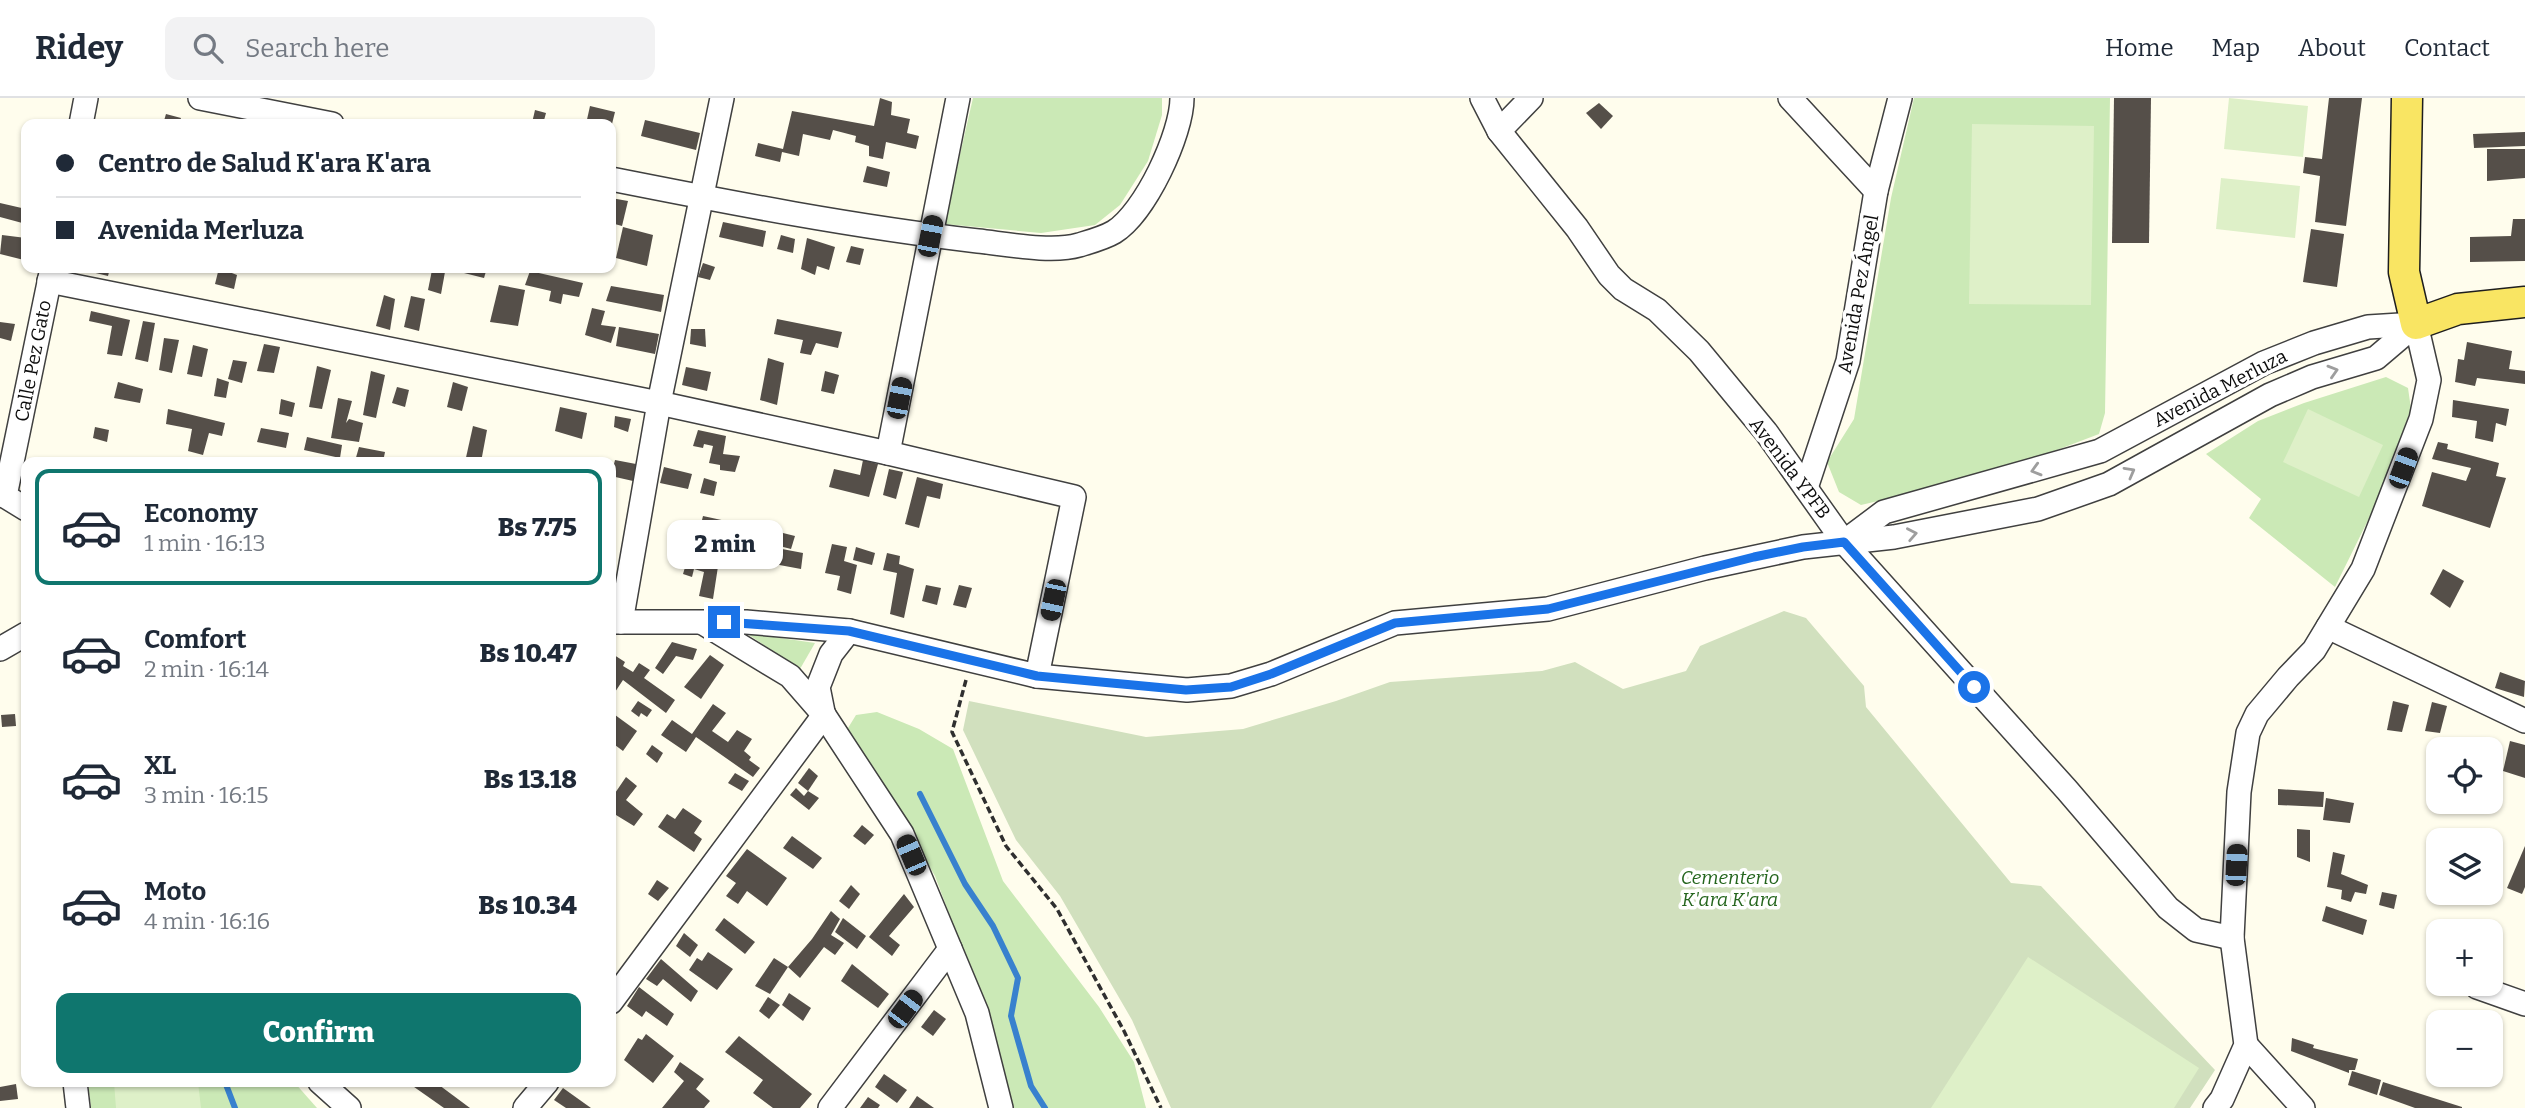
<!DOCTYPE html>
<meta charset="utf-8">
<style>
:root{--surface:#fff;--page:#f2f2f3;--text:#1f2937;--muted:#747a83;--line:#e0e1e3;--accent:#0f766e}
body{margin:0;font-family:Bitter,serif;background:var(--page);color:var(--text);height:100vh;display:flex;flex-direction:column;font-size:26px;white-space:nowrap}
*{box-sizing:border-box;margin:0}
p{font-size:23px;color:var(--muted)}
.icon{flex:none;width:38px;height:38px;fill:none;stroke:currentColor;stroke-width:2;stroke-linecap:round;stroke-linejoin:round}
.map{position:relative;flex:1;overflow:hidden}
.panel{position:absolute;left:21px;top:359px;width:595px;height:630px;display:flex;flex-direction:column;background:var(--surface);border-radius:14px;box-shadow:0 2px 5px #0004}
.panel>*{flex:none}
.banner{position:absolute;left:21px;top:21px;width:595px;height:154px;border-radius:14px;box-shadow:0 2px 5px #0004;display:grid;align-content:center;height:154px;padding:0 35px;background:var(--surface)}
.controls{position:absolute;left:2426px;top:639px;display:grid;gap:14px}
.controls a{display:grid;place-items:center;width:77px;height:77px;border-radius:14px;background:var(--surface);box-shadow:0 2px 5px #0004;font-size:35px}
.end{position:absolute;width:32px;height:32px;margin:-16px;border:9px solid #1a73e8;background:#fff;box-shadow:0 0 0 4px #fff}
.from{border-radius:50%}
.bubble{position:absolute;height:49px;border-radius:14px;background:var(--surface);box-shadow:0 2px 5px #0004;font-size:23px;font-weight:800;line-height:49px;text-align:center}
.car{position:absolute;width:21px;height:42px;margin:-21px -10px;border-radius:9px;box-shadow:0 0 5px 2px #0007;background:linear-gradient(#222 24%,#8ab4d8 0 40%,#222 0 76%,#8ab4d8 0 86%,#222 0)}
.banner b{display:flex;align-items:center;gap:24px;height:66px;font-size:26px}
.banner b+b{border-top:2px solid var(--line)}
.banner i{width:18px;height:18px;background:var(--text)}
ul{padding:12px 0 0;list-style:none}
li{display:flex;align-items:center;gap:21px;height:116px;margin:0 14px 10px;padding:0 21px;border:4px solid transparent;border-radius:14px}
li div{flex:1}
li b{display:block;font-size:26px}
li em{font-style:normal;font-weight:800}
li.current{border-color:var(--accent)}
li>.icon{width:63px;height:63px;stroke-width:1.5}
.primary-button{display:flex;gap:14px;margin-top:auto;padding:14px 35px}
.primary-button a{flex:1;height:80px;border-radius:14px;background:var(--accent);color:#fff;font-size:28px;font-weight:800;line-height:80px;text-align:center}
header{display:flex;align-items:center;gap:42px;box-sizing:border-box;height:98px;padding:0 35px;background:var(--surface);border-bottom:2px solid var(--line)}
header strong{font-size:33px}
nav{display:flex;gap:38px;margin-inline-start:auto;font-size:24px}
.search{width:490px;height:63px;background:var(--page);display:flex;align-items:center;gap:18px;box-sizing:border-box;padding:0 24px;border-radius:14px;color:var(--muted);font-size:26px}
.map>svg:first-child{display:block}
</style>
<header>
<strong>Ridey</strong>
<div class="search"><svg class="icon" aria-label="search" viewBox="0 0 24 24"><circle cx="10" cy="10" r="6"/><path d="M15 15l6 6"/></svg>Search here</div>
<nav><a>Home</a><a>Map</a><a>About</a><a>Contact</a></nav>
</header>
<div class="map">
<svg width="2525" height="1010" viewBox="0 0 2525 1010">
<rect width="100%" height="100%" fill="#fffded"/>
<g fill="#cbe9b6">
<polygon points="973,0 1162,0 1162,17 1148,63 1120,107 1095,127 1041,135 944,126"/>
<polygon points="1914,0 2110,0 2105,315 2099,336 1997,375 1861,407 1839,394 1827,364 1854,321 1891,100"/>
<polygon points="2386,279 2408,290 2411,311 2375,408 2335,489 2249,420 2261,401 2206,356 2258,323 2304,305"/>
<polygon points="746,535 815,545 800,571"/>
<polygon points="877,614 919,631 953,651 1003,783 1099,909 1134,964 1146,1010 1012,1010 987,917 935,778 848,630 856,617"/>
<polygon points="88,984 294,984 317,1010 91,1010"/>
</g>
<polygon fill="#d1e0be" points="1784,513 1806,520 1864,588 1866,609 2011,785 2041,788 2215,972 2190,1010 1171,1010 1132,922 1060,798 1016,742 963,632 969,603 1146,639 1243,631 1336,603 1390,584 1542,573 1575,564 1623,591 1686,573 1700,548"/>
<g fill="#def0c8">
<polygon points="2229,0 2308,8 2303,59 2224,51"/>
<polygon points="1972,26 2094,28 2091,207 1969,206"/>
<polygon points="2221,80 2300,88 2295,140 2216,131"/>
<polygon points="2308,311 2383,347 2359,399 2283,364"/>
<polygon points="2028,859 2199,970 2174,1010 1931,1010"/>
<polygon points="114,984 198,984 201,1010 116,1010"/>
</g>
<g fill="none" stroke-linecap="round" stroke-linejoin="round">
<g stroke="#3881ce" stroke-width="6">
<polyline points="920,696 965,786 993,828 1018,880 1011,918 1031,988 1045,1010"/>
<polyline points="225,984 235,1010"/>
</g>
</g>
<g fill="#554f49">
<polygon points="880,0 892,4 891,17 910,21 907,35 919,38 916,51 886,44 883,61 869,58 869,48 855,44 856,38 833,32 830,42 803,36 799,58 782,54 780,64 755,58 758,45 783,51 792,13 874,28"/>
<polygon points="2114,0 2151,0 2149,145 2112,145"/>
<polygon points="2329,0 2362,0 2346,128 2315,124 2320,78 2303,75 2305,59 2322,61"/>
<polygon points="1599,5 1613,18 1601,31 1586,15"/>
<polygon points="590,8 615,14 612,26 586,26"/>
<polygon points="535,12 546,15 543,26 532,25"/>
<polygon points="166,16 181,20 179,26 163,26"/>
<polygon points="645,22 700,35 696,52 641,38"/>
<polygon points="2525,34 2525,48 2474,50 2473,36"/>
<polygon points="2487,51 2525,51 2525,80 2487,83"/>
<polygon points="867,68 890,74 887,89 863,84"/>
<polygon points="611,100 628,103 622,128 611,125"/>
<polygon points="0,105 26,111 26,126 0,119"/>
<polygon points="2513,121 2525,121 2525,163 2470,164 2470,139 2511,138"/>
<polygon points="723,124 766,133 763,149 719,139"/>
<polygon points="623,129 653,137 647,168 616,160"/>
<polygon points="2311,131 2344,136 2337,189 2303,184"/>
<polygon points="2,137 26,140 24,162 0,156"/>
<polygon points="781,137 795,141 793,155 777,151"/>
<polygon points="807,140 835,149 829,172 817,168 815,177 801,171"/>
<polygon points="851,148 864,151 860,167 846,164"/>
<polygon points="703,165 715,169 710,182 698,179"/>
<polygon points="75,170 110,170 108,178"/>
<polygon points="219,170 237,177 234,191 215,186"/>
<polygon points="444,170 487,170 484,180"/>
<polygon points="432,172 445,174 441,196 428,192"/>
<polygon points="530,173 583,185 579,199 563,196 561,206 549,203 551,193 525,187"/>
<polygon points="499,187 525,192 518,228 490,224"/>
<polygon points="611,188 664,197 661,214 606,203"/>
<polygon points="384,197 395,201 390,232 376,228"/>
<polygon points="411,198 425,201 419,233 404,229"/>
<polygon points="592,210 605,213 601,227 616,229 611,245 585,237"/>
<polygon points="91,213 130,222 122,258 107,256 112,228 89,223"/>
<polygon points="777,221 842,234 838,250 816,245 811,257 800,255 803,242 774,236"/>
<polygon points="143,223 155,225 148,264 135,261"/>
<polygon points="0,224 15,226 11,243 0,240"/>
<polygon points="619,229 659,236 655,256 616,248"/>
<polygon points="691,231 705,231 706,249 690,246"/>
<polygon points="164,240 179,242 172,275 159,272"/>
<polygon points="2467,244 2512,253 2509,271 2525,273 2525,286 2477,280 2475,288 2455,284 2458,261 2464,262"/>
<polygon points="264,246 280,249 274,275 257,273"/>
<polygon points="193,247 208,251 202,279 187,276"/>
<polygon points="768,260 784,265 777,307 760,302"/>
<polygon points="233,262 247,264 242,285 228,281"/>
<polygon points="317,268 331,272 322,311 309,309"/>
<polygon points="686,269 711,274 707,293 682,287"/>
<polygon points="371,273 385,277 376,320 363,317"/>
<polygon points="825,273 839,277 834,296 821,293"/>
<polygon points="217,280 229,284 226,300 214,298"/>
<polygon points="118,284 143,291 140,305 114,300"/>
<polygon points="453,284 468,289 462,313 447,309"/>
<polygon points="397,289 409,292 405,309 392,305"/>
<polygon points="338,300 352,303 346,325 349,321 363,325 359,344 331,340"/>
<polygon points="281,301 295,305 292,319 279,316"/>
<polygon points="2453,302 2509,311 2506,328 2496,325 2493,344 2475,340 2477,323 2452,319"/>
<polygon points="560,309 587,315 582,341 555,333"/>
<polygon points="168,311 225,325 222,338 209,335 203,357 188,353 192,331 166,326"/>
<polygon points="615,318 631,321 628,334 614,329"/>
<polygon points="473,328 487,332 481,364 465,364"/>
<polygon points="95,329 109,332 107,344 93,340"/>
<polygon points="261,330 289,335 286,350 257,344"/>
<polygon points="698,332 726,338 723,356 740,358 735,374 720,372 720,367 709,365 713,348 704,346 703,350 693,348"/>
<polygon points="307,339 342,347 340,360 304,352"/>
<polygon points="2438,344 2448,346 2447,351 2499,365 2496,378 2506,380 2490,430 2422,408 2432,374 2466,383 2471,370 2432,361"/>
<polygon points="359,349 385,354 383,364 355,363"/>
<polygon points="615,362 636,366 633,383 611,378"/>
<polygon points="863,362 878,366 869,399 829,389 834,371 860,377"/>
<polygon points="664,369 692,376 688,391 660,385"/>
<polygon points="889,371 903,374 896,401 883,397"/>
<polygon points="917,379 943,386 940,401 927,398 919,430 905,426"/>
<polygon points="704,380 717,384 714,398 700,395"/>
<polygon points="703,418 740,426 736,440 711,436 711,433 700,430"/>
<polygon points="767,431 795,438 791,451 764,444"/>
<polygon points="709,446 735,452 734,449 749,453 747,471 732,469 733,465 719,462 713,501 699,498 704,474 694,471 692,479 683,476 689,456 706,460"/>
<polygon points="832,446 847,449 844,463 857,467 851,496 837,492 840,478 825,475"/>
<polygon points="856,449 875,455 872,467 853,462"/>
<polygon points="777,450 803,455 801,471 774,466"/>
<polygon points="887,455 900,458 899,466 914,471 904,520 890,516 897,475 883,472"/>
<polygon points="2443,471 2464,483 2450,510 2430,496"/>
<polygon points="926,487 941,490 937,507 922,503"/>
<polygon points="959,487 972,490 966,510 953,507"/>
<polygon points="672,544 697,551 693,562 676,558 663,576 655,570"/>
<polygon points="611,546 615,549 611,555 625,564 623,568 633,574 639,565 650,572 644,580 675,602 666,615 623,582 613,597 611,596"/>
<polygon points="710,557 724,567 701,601 684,589"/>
<polygon points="2500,574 2525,583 2524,599 2495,590"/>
<polygon points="638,603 652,612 647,619 641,615 639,619 631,613"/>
<polygon points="2393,603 2409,607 2402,634 2387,632"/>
<polygon points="2432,604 2447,608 2440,635 2425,633"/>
<polygon points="713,606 726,615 712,633 728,644 737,632 752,641 744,653 751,659 749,662 760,670 753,679 696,639 686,654 661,637 672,622 692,636"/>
<polygon points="611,614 637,633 623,653 611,644"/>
<polygon points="15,616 16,628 2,629 1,617"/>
<polygon points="2510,643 2525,647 2525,680 2503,673"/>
<polygon points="652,647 663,655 657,665 646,656"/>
<polygon points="809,670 818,678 808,693 798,685"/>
<polygon points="735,675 749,683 742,693 728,685"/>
<polygon points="626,679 637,688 626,702 643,716 634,728 616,717 611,726 611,701"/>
<polygon points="796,690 804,698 808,693 819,700 809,712 790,697"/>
<polygon points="2278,691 2324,694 2323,709 2278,707"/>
<polygon points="2326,700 2354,705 2350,725 2323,722"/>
<polygon points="683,710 702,723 694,735 702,741 694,754 658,729 667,716 675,721"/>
<polygon points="862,727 874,737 865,747 853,738"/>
<polygon points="2297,731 2310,732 2310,764 2297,759"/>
<polygon points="792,738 822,760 813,771 783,750"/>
<polygon points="2525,748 2525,789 2522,796 2507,790"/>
<polygon points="747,751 787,780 767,808 747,793 738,806 726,798 736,785 726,778"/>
<polygon points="2333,754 2345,757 2341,776 2368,787 2366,796 2355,794 2351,804 2341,801 2342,792 2327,789"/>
<polygon points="657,782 669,790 658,803 648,796"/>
<polygon points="851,787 860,796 849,811 839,803"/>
<polygon points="2382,794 2397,797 2394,811 2379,807"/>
<polygon points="904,796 914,809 889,838 900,847 892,858 869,839"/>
<polygon points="2326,808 2367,822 2363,837 2322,823"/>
<polygon points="831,813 840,821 831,837 844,845 835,857 824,849 800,880 788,869 812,841"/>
<polygon points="724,820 755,844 745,856 715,832"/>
<polygon points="843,820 866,838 857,851 835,834"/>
<polygon points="684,835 698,847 690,859 676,848"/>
<polygon points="708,854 733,871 717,892 689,872 697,860 702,863"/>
<polygon points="774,860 788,869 770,896 755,888"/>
<polygon points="661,861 698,893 691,904 663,881 657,888 646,881"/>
<polygon points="852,866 889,896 878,910 841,883"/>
<polygon points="639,889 674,916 667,928 646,913 642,919 627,908"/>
<polygon points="789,895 811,910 803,923 782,907"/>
<polygon points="768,899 780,907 769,921 759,913"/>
<polygon points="934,912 946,921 933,938 921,929"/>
<polygon points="646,936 674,958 653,985 624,962 638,940 642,942"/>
<polygon points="739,938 812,996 800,1010 773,1010 753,995 763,982 725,954"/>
<polygon points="2292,940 2314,947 2313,950 2358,961 2355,972 2349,972 2349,975 2291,953"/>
<polygon points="680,964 704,981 696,991 710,1003 704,1010 662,1010 684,983 674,974"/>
<polygon points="2352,973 2381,982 2377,997 2348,987"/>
<polygon points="884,976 907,992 897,1005 875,989"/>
<polygon points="407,984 435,984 470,1010 444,1010"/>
<polygon points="2383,984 2462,1009 2462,1010 2415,1010 2379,997"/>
<polygon points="16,986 18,1001 0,1003 0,989"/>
<polygon points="563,990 591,1010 566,1010 554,1002"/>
<polygon points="917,998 934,1010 909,1010"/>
<polygon points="868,999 880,1007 878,1010 860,1010"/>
</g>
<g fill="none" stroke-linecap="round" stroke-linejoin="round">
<g stroke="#404040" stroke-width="26">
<g id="minor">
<polyline points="200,0 332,26"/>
<polyline points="1482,0 1499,33 1577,130 1609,177 1623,191 1657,212 1699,253 1766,334 1844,444 2067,692 2168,810 2196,832 2232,840"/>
<polyline points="1790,0 1876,93"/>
<polyline points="81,26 86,0"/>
<polyline points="1499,33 1531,0"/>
<path d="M611 81C732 105 855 129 978 143 1006 146 1052 155 1079 147 1089 144 1104 140 1114 134 1145 115 1182 36 1182 0"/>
<polyline points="49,183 659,305 888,355 1074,399 1037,578"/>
<polyline points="888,355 958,0"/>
<polyline points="1806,390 1848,263 1876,93 1900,0"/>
<polyline points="0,395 26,411"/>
<polyline points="5,398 52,170"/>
<polyline points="1844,444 1884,414 2100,353 2264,265 2314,245 2368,229 2416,226"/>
<polyline points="611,524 746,524 849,533 1037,578 1187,592 1231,588 1271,576 1395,525 1548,511 1705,470 1803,449 1894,439 2038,411 2109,386 2270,297 2312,279 2376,260 2416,226"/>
<polyline points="621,524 659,305 722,0"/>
<polyline points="703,525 790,578 824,617 902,736 977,915 1001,1010"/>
<polyline points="2328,529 2525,623"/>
<polyline points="0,551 26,536"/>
<polyline points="823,614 818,589 831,556 849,533"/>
<polyline points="2477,889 2525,906"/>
<polyline points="611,904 824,617"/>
<polyline points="2246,947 2303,1010"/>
<polyline points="75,984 78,1010"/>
<polyline points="320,984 349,1010"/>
<polyline points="525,1010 547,984"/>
<polyline points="830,1010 950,851"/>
<polyline points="2215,1010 2222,1001 2246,947 2232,840 2239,694 2248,635 2257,616 2288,579 2314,552 2363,471 2421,321 2429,282 2416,226"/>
</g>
</g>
<g stroke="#1e1e1e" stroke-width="33">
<polyline id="major" points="2407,0 2404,174 2416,226 2458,211 2525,204"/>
</g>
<polyline stroke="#2f2f2f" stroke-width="3.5" stroke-dasharray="7 3.5" stroke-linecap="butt" points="966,582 952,634 1006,748 1057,811 1124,933 1161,1010"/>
<use href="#minor" stroke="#fff" stroke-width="23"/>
<use href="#major" stroke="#f9e563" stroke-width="30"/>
</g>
<defs><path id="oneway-chevron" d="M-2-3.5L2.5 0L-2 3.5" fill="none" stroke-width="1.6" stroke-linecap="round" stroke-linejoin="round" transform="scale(1.75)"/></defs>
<g stroke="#9e9e9e">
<use href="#oneway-chevron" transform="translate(2333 273) rotate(-17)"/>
<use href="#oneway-chevron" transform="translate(2036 372) rotate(164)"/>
<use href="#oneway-chevron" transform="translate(2130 374) rotate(-29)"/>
<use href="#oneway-chevron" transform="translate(1912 436) rotate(-11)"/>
</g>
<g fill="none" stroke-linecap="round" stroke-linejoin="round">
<polyline stroke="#1a73e8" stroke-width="9" points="724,524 849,533 1037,578 1186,592 1231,589 1271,576 1395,525 1548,511 1754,459 1803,449 1844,444 1974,589"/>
</g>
<g text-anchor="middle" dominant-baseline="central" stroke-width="7" stroke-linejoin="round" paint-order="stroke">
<g font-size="19" fill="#0d0d0d" stroke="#fff">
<text transform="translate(1858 196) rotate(-80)">Avenida Pez Ángel</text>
<text transform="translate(33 263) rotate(-79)">Calle Pez Gato</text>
<text transform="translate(2220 290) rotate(-27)">Avenida Merluza</text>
<text transform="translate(1790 370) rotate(53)">Avenida YPFB</text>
</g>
<g font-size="19" font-style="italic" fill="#24651d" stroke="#fff">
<text x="1730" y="779">Cementerio<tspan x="1730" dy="22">K'ara K'ara</tspan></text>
</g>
</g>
</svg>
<div class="controls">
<a><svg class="icon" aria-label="locate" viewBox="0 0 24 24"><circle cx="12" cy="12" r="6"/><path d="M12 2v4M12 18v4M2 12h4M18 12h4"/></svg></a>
<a><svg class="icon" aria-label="layers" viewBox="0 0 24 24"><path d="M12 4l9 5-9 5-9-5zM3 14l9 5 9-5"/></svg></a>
<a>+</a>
<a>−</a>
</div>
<i class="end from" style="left:1974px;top:589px"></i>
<i class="end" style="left:724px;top:524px"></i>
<div class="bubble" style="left:667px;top:422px;width:116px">2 min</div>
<i class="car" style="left:930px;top:138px;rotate:11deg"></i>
<i class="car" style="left:899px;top:300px;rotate:11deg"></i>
<i class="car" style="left:2403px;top:370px;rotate:20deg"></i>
<i class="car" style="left:1053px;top:502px;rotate:192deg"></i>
<i class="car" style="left:911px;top:757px;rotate:337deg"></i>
<i class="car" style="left:2236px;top:767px;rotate:3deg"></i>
<i class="car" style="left:905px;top:911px;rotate:37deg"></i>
<div class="banner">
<b><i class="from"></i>Centro de Salud K'ara K'ara</b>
<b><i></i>Avenida Merluza</b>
</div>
<section class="panel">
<ul>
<li class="current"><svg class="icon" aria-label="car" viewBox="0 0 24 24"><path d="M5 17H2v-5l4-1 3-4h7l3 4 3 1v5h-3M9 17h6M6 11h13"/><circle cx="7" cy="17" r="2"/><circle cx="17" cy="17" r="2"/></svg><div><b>Economy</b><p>1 min · 16:13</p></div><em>Bs 7.75</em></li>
<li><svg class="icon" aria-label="car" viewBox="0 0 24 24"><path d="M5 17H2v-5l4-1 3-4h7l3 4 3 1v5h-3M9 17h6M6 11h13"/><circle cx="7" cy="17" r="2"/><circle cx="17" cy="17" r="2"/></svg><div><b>Comfort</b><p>2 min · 16:14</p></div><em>Bs 10.47</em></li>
<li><svg class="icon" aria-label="car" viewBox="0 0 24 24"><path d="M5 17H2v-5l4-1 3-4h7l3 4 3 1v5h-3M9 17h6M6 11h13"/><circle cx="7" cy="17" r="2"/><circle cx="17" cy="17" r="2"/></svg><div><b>XL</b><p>3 min · 16:15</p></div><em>Bs 13.18</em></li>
<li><svg class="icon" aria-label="car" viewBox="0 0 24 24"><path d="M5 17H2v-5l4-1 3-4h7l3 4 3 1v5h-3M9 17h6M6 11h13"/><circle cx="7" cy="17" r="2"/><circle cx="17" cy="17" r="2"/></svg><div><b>Moto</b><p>4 min · 16:16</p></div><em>Bs 10.34</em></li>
</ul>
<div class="primary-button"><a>Confirm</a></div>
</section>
</div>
